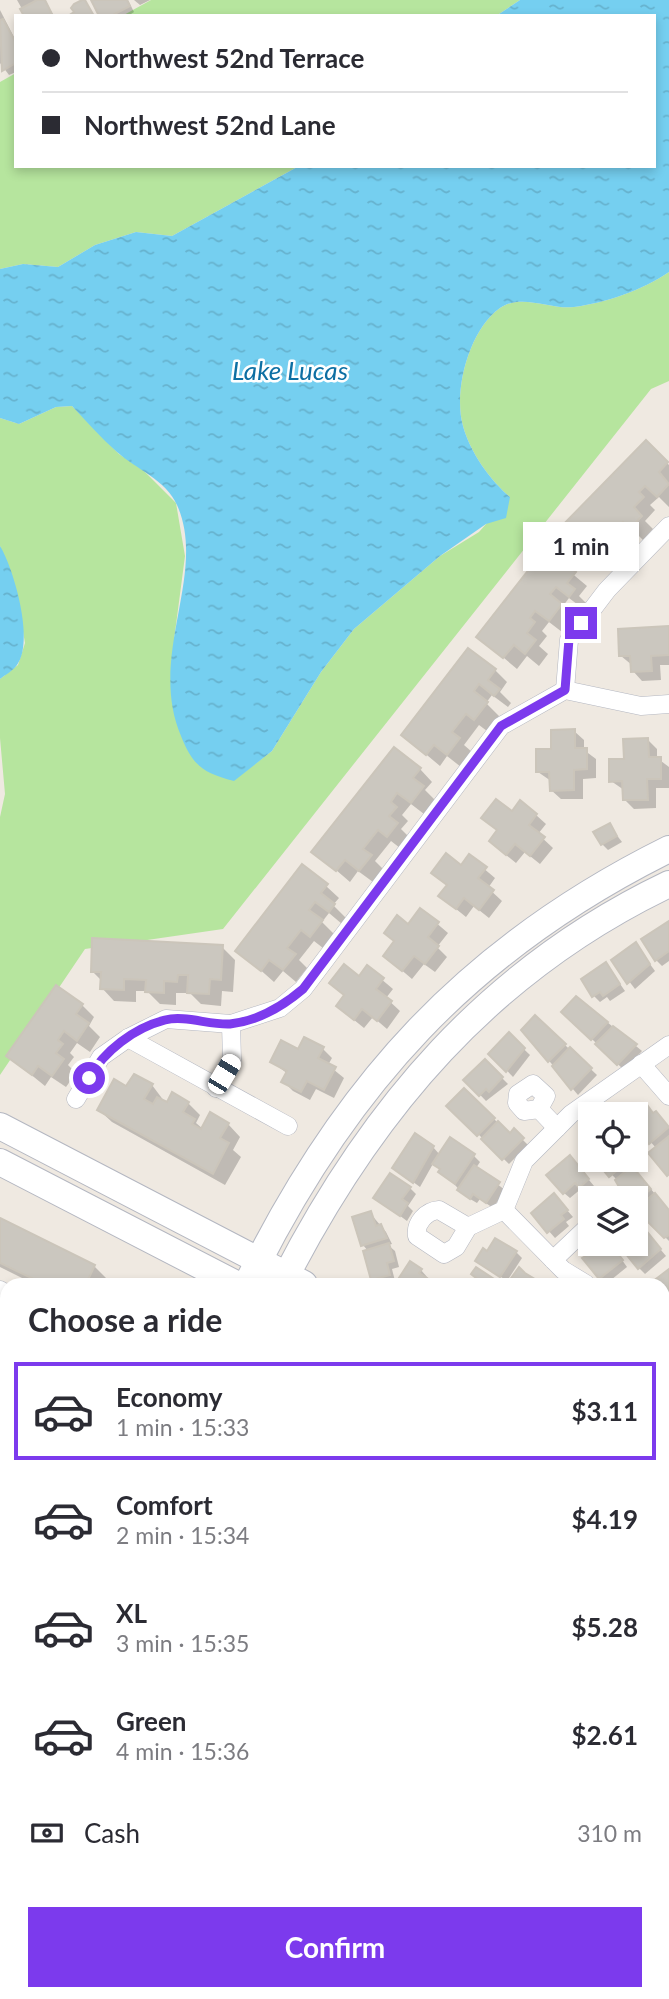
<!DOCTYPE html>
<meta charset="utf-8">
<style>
:root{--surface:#fff;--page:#f7f7f7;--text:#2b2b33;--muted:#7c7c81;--line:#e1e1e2;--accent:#7c3aed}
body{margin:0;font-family:Lato,sans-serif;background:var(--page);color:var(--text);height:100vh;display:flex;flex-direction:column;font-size:26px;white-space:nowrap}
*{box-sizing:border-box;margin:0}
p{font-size:23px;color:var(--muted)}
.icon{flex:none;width:38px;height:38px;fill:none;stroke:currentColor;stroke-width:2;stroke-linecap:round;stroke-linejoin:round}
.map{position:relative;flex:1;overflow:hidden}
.drawer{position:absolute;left:0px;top:1278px;width:670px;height:723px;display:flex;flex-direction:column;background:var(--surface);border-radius:21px 21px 0 0;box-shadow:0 4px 10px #0003}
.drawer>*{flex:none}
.top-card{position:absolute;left:14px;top:14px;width:642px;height:154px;border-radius:0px;box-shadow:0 4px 10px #0003;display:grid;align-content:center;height:154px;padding:0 28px;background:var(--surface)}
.tools{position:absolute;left:578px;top:1102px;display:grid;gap:14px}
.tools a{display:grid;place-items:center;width:70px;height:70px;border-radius:0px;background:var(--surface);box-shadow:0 4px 10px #0003;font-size:35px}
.end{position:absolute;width:32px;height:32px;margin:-16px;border:9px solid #7c3aed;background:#fff;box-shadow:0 0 0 4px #fff}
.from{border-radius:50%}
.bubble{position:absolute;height:49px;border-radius:0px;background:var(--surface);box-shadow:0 4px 10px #0003;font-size:23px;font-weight:700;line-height:49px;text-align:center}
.car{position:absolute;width:21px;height:42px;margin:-21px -10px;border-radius:9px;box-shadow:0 0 5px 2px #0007;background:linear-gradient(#fff 24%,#345 0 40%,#fff 0 76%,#345 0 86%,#fff 0)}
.top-card b{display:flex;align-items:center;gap:24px;height:66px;font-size:26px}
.top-card b+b{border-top:2px solid var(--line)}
.top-card i{width:18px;height:18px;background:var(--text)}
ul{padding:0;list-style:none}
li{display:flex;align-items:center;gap:21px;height:98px;margin:0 14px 10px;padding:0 14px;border:4px solid transparent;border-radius:0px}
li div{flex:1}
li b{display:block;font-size:26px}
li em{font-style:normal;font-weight:700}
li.current{border-color:var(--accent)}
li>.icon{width:63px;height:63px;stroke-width:1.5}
h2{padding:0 28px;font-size:32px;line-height:84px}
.pay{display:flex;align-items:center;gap:18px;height:77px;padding:0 28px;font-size:26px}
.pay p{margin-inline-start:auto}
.cta{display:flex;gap:14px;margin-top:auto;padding:14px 28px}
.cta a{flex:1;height:80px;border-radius:0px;background:var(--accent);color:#fff;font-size:28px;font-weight:700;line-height:80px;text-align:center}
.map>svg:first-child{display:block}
</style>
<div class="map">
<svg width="669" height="1999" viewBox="0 0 669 1999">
<defs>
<pattern id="water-ripples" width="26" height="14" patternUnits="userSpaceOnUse" patternTransform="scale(1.75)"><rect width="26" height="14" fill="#75cff0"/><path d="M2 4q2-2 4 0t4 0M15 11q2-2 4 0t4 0" fill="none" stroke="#66b2ce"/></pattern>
</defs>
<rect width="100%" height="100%" fill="#efe9e1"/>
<g fill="#b6e59e">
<polygon points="151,0 520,0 496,16 122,16"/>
<polygon points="16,73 16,166 299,166 172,236 136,232 95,245 58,267 23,264 0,269 0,82"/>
<path d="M669 272V381L651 389 223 929 85 949 0 1075V817L5 794 0 738V679L18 665 25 643 16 592 0 546V418L19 424 56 407 72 406 119 454 143 470 176 503 185 556 174 640 234 780 272 751 321 672 354 629 440 556 479 532 510 497C490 480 470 452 463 426 453 391 469 330 500 308 522 293 550 310 574 307 605 303 643 290 669 272Z"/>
<polygon points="669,1546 669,1778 663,1781 663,1550"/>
<polygon points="7,1845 7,1993 446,1993 449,1999 0,1999 0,1856"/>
</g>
<g fill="url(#water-ripples)">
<path d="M520 0H669V272C643 290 605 303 574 307 550 310 522 293 500 308 469 330 453 391 463 426 470 452 490 480 510 497L506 518 486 524 440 556 354 629 321 672 272 751 234 781C203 773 193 766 181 736 147 656 208 574 177 505 166 480 136 469 117 452 101 438 87 422 72 406L56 407 19 424 0 418V269L23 264 58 267 95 245 136 232 172 236 299 166H654V16H496Z"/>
<path d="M0 546C14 569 35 642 17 665 14 670 5 675 0 679Z"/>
</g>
<g fill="#0003">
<polygon points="17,0 44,0 54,16 26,16"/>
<polygon points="93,0 128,0 134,12 128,16 101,16"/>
<polygon points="134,0 150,0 140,5"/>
<polygon points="0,10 16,41 16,72 9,75 0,63"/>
<polygon points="646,442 669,465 669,507 659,497 650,505 655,510 645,521 653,529 643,540 636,533 627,543 620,536 610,547 622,558 611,570 599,558 590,567 556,534"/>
<polygon points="545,551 587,586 579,596 586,603 582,608 569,598 563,606 573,617 562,632 549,622 542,631 547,636 539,646 548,654 539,666 527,656 517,669 479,637"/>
<polygon points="669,628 669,665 660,665 661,680 642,681 633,671 632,665 621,656"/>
<polygon points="495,670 507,682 500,692 511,703 508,707 492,695 486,703 499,716 487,731 479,725 464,745 472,752 461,767 447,756 440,766 403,735"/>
<polygon points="574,731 584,740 584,750 596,759 596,778 583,779 583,799 561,799 551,790 551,781 538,772 553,751"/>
<polygon points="648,740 657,749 657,758 669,767 669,788 656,788 656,808 634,809 624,799 624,790 611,781 626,761"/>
<polygon points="420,769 432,782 425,790 435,800 424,814 411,804 402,815 408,821 401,829 409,837 400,848 391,841 375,861 383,869 373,882 358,871 350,882 314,851"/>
<polygon points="512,813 536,815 546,824 538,834 553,848 540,864 525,852 516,863 500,850 498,831 483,818"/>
<polygon points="609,825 622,842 608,850 602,844"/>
<polygon points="470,857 495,878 488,888 502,901 489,918 474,906 466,917 440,896 448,886 433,873 462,867"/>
<polygon points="326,886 339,898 333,905 346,918 342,924 329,913 322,922 334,934 323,948 314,941 299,960 307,968 296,982 283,971 274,982 238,950"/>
<polygon points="421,910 448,933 437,947 447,957 435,972 424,964 412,979 385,956"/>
<polygon points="669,923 669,961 662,966 656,960"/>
<polygon points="636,945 655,971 635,989 613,960"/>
<polygon points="222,947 235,960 233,992 222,991 221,1006 201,1004 190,993 176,993 176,1005 160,1004 147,991 136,991 136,1002 114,1001 102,988 102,981 92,971"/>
<polygon points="606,964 625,991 610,1001 607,997 600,1002 594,996"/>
<polygon points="368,968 393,989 386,998 400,1011 387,1029 373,1017 364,1028 348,1015 346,997 331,983 360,978"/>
<polygon points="82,1005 94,1017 89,1026 100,1037 90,1052 77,1043 70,1053 74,1057 68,1065 76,1073 66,1087 51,1077 45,1086 8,1056"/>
<polygon points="564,1012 595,1012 642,1051 624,1070"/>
<polygon points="535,1017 597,1075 578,1095 523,1030"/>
<polygon points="509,1035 530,1055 513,1077 491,1054"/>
<polygon points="323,1049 332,1058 328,1065 344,1078 334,1098 316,1089 310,1100 293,1091 284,1082 288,1074 272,1062 299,1051"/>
<polygon points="485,1061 508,1084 486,1101 466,1080"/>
<polygon points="152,1085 167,1105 188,1103 200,1115 196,1123 203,1129 228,1124 240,1137 233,1150 241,1157 225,1185 112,1122 99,1110 127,1089"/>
<polygon points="465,1090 510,1135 514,1131 528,1145 509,1164 449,1106"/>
<polygon points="654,1115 669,1128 669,1176 650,1153 656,1148 635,1124"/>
<polygon points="451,1140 474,1156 480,1162 476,1168 505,1190 493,1208 480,1199 477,1203 465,1196 434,1162 420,1187 394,1168 433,1147 440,1155"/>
<polygon points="598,1160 627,1160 669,1211 669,1241 635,1207 635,1199"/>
<polygon points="575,1163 594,1186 586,1192 582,1188 570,1198 564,1193"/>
<polygon points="410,1188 416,1194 408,1206 413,1211 407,1221 376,1198"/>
<polygon points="560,1202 573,1217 566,1222 569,1226 555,1238 533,1213"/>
<polygon points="370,1213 386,1232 392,1244 388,1245 395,1251 399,1267 392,1269 395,1281 382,1284 373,1279 368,1251 363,1245"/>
<polygon points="0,1220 94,1266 107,1279 104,1284 34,1284 0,1267"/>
<polygon points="650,1237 666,1256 645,1274 639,1268 635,1244"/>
<polygon points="516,1252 522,1258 507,1281 477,1261 488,1253"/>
<polygon points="617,1253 627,1267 606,1284 600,1278 599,1256"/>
<polygon points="411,1264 421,1270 433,1284 397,1284"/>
<polygon points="663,1361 669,1365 669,1387 663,1394"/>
<polygon points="0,1422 5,1440 0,1442"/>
<polygon points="0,1444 5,1461 0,1462"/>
<polygon points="663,1451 669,1460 664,1463 669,1469 669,1494 663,1488"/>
<polygon points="2,1563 7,1566 7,1669 0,1682"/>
<polygon points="669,1672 669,1703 663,1698 663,1675"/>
<polygon points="663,1835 669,1845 669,1850 663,1853"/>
<polygon points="526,1993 655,1993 645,1999 526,1999"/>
</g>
<g fill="#cbc7bf" stroke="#cbc5ba" stroke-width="2">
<polygon points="37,0 45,0 53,16 24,16 20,9"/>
<polygon points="82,0 85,0 94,16 68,16 74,12 71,8 74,4"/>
<polygon points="91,0 127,0 130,6 111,16 99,16"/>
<polygon points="3,19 16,43 16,63 2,71 0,20"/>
<polygon points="646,440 668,462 659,472 669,484 657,497 645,486 639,492 644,497 634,507 642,516 630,529 623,522 614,532 607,525 599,533 611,545 597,558 586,547 577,556 554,534"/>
<polygon points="545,549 576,572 567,583 575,589 569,597 556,587 550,594 562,604 549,621 535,611 530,618 535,622 527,633 536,640 525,654 514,645 503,658 476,637"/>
<polygon points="669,626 669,655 651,656 652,671 631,672 630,656 619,656 618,629"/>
<polygon points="468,648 496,669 488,680 500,689 494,696 479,684 474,691 488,702 474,720 466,714 452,732 460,738 447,755 434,745 426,755 401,735"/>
<polygon points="575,729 575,748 587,748 587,769 574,770 574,790 550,791 549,772 536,772 536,749 551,749 551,730"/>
<polygon points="648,738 649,757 661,757 661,779 647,779 648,800 623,800 622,781 609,782 609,759 624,759 623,739"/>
<polygon points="394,747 421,768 413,778 424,786 411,803 397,793 391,802 397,807 389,816 398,823 387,837 378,830 363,849 372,855 359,871 345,860 336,871 311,852"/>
<polygon points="496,799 512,811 520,800 537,814 529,825 545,837 530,856 515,844 506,855 489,841 497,830 481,818"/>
<polygon points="610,823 617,836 601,845 593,832"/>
<polygon points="446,853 461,865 469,854 487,867 478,878 494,890 479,910 464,898 456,909 438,896 447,885 431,873"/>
<polygon points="302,864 328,884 321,893 335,904 329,912 315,902 309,910 323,920 310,937 301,930 287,948 296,954 283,970 269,960 261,971 235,951"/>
<polygon points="420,908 439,922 428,937 439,946 425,964 414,956 402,971 383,956 394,941 384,933 397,915 408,924"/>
<polygon points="669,921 669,951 655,961 641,939"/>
<polygon points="92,938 223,945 221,980 210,979 209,994 187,993 188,975 178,975 177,982 164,981 164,993 145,992 146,980 124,979 124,990 100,989 101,972 91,972"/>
<polygon points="636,942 650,964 627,984 611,960"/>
<polygon points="606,962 620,984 603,996 600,992 592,997 581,979"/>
<polygon points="344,964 359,976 367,965 384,978 376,989 392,1001 377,1021 362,1009 354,1020 336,1006 344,995 329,983"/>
<polygon points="56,985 83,1004 76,1014 89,1023 77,1041 64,1031 58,1040 63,1044 56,1053 64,1059 52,1076 38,1066 32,1075 6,1056"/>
<polygon points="576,996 608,1022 591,1040 561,1012"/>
<polygon points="535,1015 566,1044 548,1062 521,1030"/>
<polygon points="613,1026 637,1044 617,1065 595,1044"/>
<polygon points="509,1032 525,1048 506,1072 488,1054"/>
<polygon points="304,1037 324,1047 318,1058 336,1067 324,1090 307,1081 301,1092 281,1082 287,1071 270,1062 281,1040 298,1049"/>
<polygon points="570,1047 592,1068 571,1090 552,1066"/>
<polygon points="485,1059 503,1077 489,1092 486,1089 479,1096 463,1080"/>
<polygon points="134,1074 153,1084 144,1099 153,1104 157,1097 167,1102 172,1092 189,1102 183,1112 195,1119 192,1124 201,1129 210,1112 229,1123 220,1138 229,1143 213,1174 97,1110 114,1079 126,1086"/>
<polygon points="464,1088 495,1118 477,1136 446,1106"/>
<polygon points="648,1106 653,1113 656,1111 669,1127 649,1144 635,1126 635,1117"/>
<polygon points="498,1121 510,1133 514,1128 524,1138 502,1160 481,1139"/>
<polygon points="415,1133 434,1146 413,1183 392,1168"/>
<polygon points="669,1136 669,1174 667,1176 648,1153"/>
<polygon points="450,1137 475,1154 455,1184 438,1172 440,1169 432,1164"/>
<polygon points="570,1155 589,1179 579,1188 575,1183 563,1194 546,1175"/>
<polygon points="595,1160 628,1160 629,1161 609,1177"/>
<polygon points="474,1165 500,1182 486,1203 473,1194 470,1199 457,1190"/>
<polygon points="632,1166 651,1189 635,1202 635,1199 626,1199 615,1180"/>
<polygon points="390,1173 411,1187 402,1199 408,1203 400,1216 373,1198"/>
<polygon points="554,1193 568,1210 561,1215 564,1219 547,1233 531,1213"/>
<polygon points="655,1193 669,1210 669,1235 664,1238 635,1209"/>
<polygon points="371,1211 376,1226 381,1224 387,1238 361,1246 352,1217"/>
<polygon points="0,1218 95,1265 86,1284 44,1284 0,1263"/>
<polygon points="645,1229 661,1249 638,1269 621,1248 626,1244 635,1244 635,1237"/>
<polygon points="495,1238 517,1251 500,1277 475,1261 483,1248 487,1251"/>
<polygon points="389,1243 394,1261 387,1263 390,1275 371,1280 363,1251"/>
<polygon points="611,1245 623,1260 599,1279 582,1258 596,1250 599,1254"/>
<polygon points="410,1261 422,1269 419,1273 433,1282 431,1284 395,1284"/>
<polygon points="476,1267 497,1281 494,1284 468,1284 476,1278 471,1274"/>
<polygon points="519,1267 525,1273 543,1284 507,1284"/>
<polygon points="669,1269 669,1295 656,1279"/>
<polygon points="0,1323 7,1327 7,1374 0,1371"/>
<polygon points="1,1561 7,1564 7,1634 0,1647"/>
<polygon points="669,1670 669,1694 663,1697 663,1673"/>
<polygon points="669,1773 669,1822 668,1822 663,1813 663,1782 666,1781 663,1776"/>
<polygon points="596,1993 591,1996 593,1999 524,1999 521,1994"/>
</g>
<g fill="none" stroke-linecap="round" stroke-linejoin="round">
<g stroke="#b4b7c1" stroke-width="19">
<g id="street">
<polyline points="565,690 569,640 607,590 669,526"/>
<polyline points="128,1038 288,1126"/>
<polyline points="641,1064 669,1096"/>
<polyline points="216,1088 232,1060 231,1024"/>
<polyline points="76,1099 101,1057 128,1038 166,1019 231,1024 280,1008 303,989 501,726 565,690 641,706 669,704"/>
<polyline points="539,1109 546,1096 533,1084 518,1094 517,1103 524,1111 539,1109 557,1128"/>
<polyline points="504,1210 563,1270 586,1284"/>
<path d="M468 1227 439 1210C426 1211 415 1223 417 1236L444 1254 456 1247 468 1227 504 1210 524 1161 571 1114 669 1045"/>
<polyline points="553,1260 590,1225"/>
<polyline points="0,1290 7,1294"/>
<polyline points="663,1334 669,1337"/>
<polyline points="0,1509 7,1496"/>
<polyline points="0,1523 7,1527"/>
<polyline points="663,1875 669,1871"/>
<polyline points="663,1888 669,1890"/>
<polyline points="486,1993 486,1999"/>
</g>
</g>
<g stroke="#b4b7c1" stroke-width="28">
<g id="secondary">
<polyline points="0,1126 304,1284"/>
<polyline points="0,1162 236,1284"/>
<path d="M247 1284C344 1085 469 948 669 849"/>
<path d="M282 1284C371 1109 489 970 669 884"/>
<polyline points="663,1550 669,1557"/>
<polyline points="663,1602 669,1610"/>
<polyline points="0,1744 7,1732"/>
<polyline points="0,1815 7,1802"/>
</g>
</g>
<use href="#street" stroke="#fff" stroke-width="18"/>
<use href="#secondary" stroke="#fff" stroke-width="26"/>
</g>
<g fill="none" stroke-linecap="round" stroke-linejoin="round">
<path stroke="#7c3aed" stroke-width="9" d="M89 1078C104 1051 134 1028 165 1020 185 1015 209 1025 230 1024 257 1021 283 1006 303 989L501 726 565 690 569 639 581 623"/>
</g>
<g text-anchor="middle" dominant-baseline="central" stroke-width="5" stroke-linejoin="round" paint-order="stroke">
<g font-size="26" font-style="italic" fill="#0d6fa3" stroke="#fff">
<text x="290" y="370">Lake Lucas</text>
</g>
</g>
</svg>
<div class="tools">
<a><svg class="icon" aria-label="locate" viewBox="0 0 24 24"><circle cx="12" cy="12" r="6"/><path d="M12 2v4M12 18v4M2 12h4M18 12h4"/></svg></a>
<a><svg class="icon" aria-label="layers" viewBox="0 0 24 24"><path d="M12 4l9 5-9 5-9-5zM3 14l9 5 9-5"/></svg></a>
</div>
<i class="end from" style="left:89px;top:1078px"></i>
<i class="end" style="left:581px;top:623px"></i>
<div class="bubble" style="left:523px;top:522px;width:116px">1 min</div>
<i class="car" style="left:224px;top:1074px;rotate:31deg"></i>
<div class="top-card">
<b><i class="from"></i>Northwest 52nd Terrace</b>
<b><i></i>Northwest 52nd Lane</b>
</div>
<section class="drawer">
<h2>Choose a ride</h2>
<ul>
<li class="current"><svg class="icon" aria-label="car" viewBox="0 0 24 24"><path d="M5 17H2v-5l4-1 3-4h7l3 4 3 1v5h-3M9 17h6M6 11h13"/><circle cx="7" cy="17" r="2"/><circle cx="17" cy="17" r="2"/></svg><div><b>Economy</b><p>1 min · 15:33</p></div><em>$3.11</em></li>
<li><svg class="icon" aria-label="car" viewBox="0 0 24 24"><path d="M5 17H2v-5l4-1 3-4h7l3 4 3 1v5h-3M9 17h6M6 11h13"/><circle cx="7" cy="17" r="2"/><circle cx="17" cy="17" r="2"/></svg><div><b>Comfort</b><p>2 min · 15:34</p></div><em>$4.19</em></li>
<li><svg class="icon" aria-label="car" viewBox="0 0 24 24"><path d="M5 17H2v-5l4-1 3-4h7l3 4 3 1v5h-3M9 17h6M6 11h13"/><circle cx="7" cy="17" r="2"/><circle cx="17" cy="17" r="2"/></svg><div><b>XL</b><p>3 min · 15:35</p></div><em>$5.28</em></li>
<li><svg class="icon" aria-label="car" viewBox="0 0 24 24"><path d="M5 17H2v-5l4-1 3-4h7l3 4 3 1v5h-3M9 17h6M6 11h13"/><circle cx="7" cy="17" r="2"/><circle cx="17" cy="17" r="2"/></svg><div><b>Green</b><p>4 min · 15:36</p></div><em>$2.61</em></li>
</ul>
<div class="pay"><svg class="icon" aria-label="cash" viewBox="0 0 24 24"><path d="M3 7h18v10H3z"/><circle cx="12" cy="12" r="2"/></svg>Cash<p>310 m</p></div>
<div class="cta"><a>Confirm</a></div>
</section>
</div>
